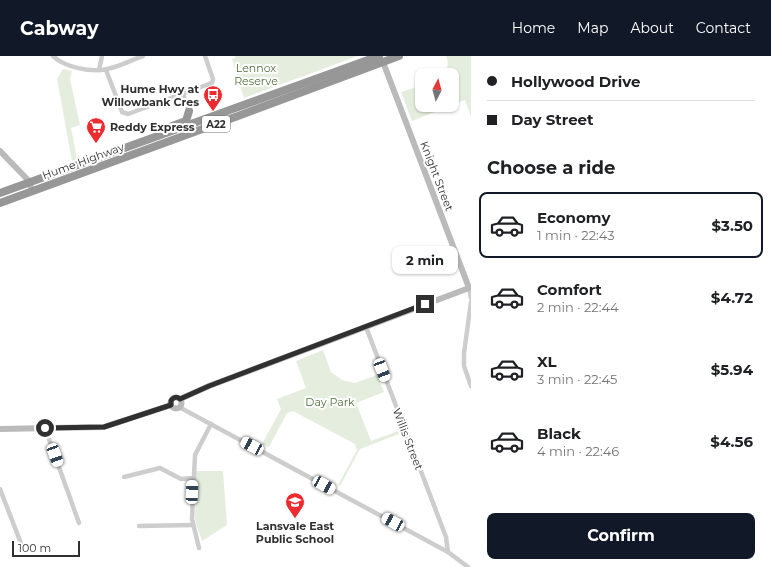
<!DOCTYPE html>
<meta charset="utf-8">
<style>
:root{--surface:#fff;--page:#f6f6f6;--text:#202124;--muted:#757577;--line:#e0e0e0;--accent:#111827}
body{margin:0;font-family:Montserrat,sans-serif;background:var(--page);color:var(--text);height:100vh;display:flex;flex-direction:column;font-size:15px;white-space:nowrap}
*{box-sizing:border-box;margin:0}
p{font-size:13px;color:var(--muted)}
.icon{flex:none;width:22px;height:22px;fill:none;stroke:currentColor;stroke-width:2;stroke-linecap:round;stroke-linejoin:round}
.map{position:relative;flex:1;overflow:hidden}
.sheet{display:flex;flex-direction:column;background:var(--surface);width:300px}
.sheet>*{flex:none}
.top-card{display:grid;align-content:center;height:88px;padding:0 16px;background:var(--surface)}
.needle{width:26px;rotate:6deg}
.fabs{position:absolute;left:415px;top:12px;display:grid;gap:8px}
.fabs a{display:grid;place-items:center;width:44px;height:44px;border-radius:8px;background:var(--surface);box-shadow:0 1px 3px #0004;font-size:20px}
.scale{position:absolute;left:12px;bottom:10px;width:68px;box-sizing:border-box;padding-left:4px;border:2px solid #303030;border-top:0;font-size:11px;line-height:14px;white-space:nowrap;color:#303030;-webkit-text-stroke:3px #fff;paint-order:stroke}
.end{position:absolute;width:18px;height:18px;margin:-9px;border:5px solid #303030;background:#fff;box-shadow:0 0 0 2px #fff}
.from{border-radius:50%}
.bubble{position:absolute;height:28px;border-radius:8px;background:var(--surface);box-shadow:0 1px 3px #0004;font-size:13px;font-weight:700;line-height:28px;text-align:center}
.car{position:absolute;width:12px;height:24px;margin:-12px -6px;border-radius:5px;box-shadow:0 0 3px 1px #0007;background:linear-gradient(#fff 24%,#345 0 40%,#fff 0 76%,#345 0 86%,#fff 0)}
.top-card b{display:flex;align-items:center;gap:14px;height:38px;font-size:15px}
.top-card b+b{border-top:1px solid var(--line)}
.top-card i{width:10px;height:10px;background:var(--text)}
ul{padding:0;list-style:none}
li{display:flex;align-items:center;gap:12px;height:66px;margin:0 8px 6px;padding:0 8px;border:2px solid transparent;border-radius:8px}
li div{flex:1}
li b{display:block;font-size:15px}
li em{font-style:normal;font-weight:700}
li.on{border-color:var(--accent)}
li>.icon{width:36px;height:36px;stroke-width:1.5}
h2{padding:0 16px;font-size:18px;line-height:48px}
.primary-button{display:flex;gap:8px;margin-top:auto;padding:8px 16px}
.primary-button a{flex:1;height:46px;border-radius:8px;background:var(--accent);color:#fff;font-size:16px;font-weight:700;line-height:46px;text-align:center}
header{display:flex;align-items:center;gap:24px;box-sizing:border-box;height:56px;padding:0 20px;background:var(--accent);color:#fff}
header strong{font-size:19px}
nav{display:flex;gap:22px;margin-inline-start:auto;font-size:14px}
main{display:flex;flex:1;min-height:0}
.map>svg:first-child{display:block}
</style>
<header>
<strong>Cabway</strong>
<nav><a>Home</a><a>Map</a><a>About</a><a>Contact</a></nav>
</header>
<main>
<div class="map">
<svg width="471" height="511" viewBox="0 0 471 511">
<rect width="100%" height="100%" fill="#fff"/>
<g fill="#e5eede">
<polygon points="235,0 358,0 244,42 232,3 235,2"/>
<path d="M446 0H471V61L465 44 412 65 401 36 422 29V49H452V19H444C448 12 449 7 446 0Z"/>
<polygon points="63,13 72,15 70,23 80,69 71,72 77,103 72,105 57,23"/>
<polygon points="323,294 331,316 342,324 355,327 377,319 384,336 356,347 371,385 398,375 399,378 360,393 340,430 338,429 357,394 355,388 293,355 287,357 269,391 262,388 281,353 277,343 306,332 296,305"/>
<polygon points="196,415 223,415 227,469 202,485 196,468 195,463"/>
</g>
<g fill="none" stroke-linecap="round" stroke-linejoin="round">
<g stroke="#cdcdcd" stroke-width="4.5">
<path d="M53 0C64 11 91 17 107 13 119 11 131 4 143 0"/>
<polyline points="99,14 102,0"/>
<polyline points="106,14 121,53 122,56 128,58 209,28 212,27 213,23 205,0"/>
<polyline points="183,38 189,55"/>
<polyline points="471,231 469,232 471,242"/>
<polyline points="471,246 464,297 464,310 471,330"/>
<polyline points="366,271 446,481 448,496"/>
<polyline points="179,351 448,496 468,511"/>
<polyline points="45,372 79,467"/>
<polyline points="124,421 160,412 181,423 193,422"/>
<polyline points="0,433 22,490"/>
<polyline points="139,470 193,469"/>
<polyline points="199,492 192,463 195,399 211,368"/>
</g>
<g stroke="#bababa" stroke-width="6">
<polyline points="0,95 27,123 33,135"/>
<circle cx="176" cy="347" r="5.5"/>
<polyline points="180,343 209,330 469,232 383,6"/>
<polyline points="0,373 104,371 171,349"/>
</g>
<g stroke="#979797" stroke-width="8">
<polyline points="172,70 186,65 189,55"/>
<polyline points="0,137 379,0"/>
<polyline points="0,147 238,60 399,0"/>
</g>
</g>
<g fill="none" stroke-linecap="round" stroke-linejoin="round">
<path stroke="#303030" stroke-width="5" d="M45 372 104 371 171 349V345C173 341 177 340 180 343L209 330 425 248"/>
</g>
<defs>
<g id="bus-pin" transform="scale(1)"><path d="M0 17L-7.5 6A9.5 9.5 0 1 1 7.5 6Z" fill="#ee2b2f" stroke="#fff"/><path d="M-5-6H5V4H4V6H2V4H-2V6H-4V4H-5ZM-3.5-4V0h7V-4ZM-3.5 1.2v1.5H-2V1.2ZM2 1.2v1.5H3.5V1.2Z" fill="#fff"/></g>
<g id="supermarket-pin" transform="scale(1)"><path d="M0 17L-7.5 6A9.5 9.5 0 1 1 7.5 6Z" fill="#ee2b2f" stroke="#fff"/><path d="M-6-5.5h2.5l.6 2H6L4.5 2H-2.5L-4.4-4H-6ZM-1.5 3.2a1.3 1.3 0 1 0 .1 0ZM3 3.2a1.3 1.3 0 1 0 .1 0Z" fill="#fff"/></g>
<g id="school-pin" transform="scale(1)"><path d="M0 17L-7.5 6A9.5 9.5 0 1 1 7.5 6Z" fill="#ee2b2f" stroke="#fff"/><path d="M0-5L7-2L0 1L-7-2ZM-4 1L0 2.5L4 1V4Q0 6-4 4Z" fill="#fff"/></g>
</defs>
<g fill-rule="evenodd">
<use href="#bus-pin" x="213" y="39"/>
<use href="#supermarket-pin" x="96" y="71"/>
<use href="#school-pin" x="295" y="446"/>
</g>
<g text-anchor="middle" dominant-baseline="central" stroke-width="4" stroke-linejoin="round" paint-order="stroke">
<rect fill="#fff" stroke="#6e6e6e" stroke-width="1" x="202" y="60" width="28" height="16" rx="3"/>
<g font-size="10" font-weight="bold" fill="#303030">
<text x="216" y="68">A22</text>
</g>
<g font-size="11" fill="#506f3b" stroke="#fff">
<text x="256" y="12">Lennox<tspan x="256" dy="13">Reserve</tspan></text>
<text x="330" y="346">Day Park</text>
</g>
<g font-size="11" font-weight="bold" fill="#303030" stroke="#fff" text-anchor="end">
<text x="199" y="33">Hume Hwy at<tspan x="199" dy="13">Willowbank Cres</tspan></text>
<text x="110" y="71" text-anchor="start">Reddy Express</text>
<text x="295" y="470" text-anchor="middle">Lansvale East<tspan x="295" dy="13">Public School</tspan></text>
</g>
<g font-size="11" fill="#303030" stroke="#fff">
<text transform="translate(83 105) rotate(-20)">Hume Highway</text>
<text transform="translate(437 120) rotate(69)">Knight Street</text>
<text transform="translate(408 383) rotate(69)">Willis Street</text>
</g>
</g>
</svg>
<div class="fabs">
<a><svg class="needle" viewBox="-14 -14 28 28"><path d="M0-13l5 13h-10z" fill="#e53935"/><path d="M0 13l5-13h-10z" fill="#757577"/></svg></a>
</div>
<div class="scale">100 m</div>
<i class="end from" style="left:45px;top:372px"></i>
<i class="end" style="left:425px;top:248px"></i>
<div class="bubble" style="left:392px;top:190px;width:66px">2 min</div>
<i class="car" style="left:382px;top:314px;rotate:159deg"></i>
<i class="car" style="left:252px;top:390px;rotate:298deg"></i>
<i class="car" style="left:55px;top:399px;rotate:160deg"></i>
<i class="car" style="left:324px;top:429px;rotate:119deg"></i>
<i class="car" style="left:192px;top:436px;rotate:2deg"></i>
<i class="car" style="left:393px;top:466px;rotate:299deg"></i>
</div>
<section class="sheet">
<div class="top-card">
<b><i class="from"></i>Hollywood Drive</b>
<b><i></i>Day Street</b>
</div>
<h2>Choose a ride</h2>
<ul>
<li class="on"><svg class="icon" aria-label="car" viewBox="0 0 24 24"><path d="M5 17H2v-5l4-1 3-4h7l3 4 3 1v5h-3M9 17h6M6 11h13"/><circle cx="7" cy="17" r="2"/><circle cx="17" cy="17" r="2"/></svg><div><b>Economy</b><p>1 min · 22:43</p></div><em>$3.50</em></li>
<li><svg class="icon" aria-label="car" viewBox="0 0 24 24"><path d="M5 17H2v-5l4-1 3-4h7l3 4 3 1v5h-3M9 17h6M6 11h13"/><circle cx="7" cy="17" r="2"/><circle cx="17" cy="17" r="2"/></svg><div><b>Comfort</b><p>2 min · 22:44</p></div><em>$4.72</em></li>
<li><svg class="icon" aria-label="car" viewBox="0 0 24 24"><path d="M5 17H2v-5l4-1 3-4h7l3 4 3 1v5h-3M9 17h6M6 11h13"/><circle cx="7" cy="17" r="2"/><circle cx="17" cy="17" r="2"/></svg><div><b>XL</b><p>3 min · 22:45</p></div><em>$5.94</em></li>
<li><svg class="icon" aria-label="car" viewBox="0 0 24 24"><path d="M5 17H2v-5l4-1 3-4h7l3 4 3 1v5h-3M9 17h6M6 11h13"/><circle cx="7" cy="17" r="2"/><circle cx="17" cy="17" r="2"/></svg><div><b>Black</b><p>4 min · 22:46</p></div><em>$4.56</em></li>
</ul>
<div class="primary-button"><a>Confirm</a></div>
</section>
</main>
